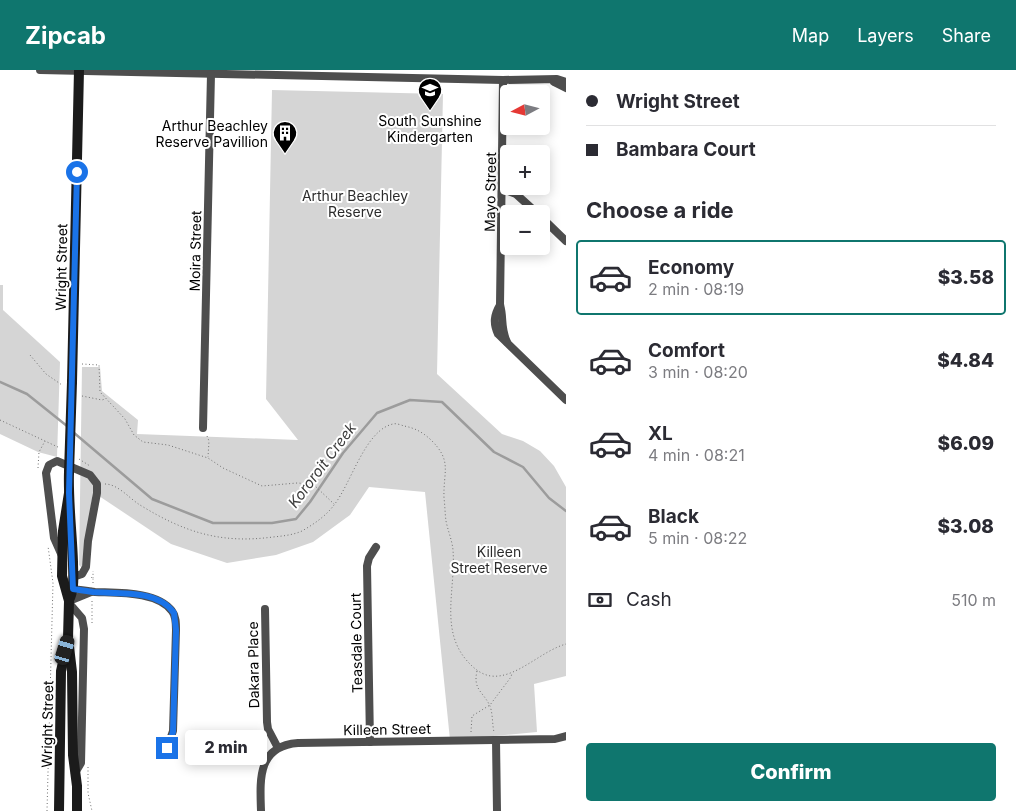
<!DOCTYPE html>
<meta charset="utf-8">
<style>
:root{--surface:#fff;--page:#f2f2f3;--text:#2b2b33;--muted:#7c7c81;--line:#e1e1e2;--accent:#0f766e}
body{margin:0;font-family:Inter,sans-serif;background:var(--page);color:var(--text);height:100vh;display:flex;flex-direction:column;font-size:19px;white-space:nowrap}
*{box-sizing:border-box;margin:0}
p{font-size:16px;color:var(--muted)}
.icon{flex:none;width:28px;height:28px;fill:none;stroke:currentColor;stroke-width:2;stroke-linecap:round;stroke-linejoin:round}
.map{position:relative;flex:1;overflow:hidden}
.sheet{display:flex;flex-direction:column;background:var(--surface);width:450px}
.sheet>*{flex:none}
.hud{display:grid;align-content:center;height:110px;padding:0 20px;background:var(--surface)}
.needle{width:32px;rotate:263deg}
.buttons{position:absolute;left:500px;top:15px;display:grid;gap:10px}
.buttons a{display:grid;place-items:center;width:50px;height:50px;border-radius:5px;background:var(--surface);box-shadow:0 2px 12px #0003;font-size:25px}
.end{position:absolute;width:22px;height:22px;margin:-11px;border:6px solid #1a73e8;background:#fff;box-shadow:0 0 0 2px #fff}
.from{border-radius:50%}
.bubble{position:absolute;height:35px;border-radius:5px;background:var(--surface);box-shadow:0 2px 12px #0003;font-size:16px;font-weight:800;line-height:35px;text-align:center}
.car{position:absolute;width:15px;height:30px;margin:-15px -8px;border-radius:6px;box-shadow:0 0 4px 1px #0007;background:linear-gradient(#222 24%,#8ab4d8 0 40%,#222 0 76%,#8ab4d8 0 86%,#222 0)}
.hud b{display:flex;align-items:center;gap:18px;height:48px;font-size:19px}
.hud b+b{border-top:1px solid var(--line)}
.hud i{width:12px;height:12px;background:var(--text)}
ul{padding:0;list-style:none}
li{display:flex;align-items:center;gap:15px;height:75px;margin:0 10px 8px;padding:0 10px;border:2px solid transparent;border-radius:5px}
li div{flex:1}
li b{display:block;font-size:19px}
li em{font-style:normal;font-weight:800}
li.selected{border-color:var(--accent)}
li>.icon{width:45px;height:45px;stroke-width:1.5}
h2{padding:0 20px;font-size:22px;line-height:60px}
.pay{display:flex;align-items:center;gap:12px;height:55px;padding:0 20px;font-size:19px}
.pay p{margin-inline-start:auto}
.button{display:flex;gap:10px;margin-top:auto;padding:10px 20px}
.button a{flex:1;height:58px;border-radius:5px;background:var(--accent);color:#fff;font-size:20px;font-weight:800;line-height:58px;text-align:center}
header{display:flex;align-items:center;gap:30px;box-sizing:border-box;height:70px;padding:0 25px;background:var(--accent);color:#fff}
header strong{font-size:24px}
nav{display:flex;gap:28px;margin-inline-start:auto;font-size:18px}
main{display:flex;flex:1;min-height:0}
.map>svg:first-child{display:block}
</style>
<header>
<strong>Zipcab</strong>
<nav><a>Map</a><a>Layers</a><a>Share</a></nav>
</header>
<main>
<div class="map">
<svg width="566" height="741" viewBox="0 0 566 741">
<rect width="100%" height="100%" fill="#fff"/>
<g fill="#d5d5d5">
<polygon points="272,20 443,24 437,304 502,364 523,371 540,381 554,396 566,417 566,606 534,614 537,662 450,670 425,422 369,417 350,445 313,472 276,485 227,493 171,474 93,422 82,498 79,495 82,297 100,297 102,321 138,350 137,364 298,370 266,329"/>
<polygon points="0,215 3,215 3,240 60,292 57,387 38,382 0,364"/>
</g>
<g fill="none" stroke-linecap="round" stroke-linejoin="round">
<g stroke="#9c9c9c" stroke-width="2.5">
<polyline points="0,312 27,324 67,356"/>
<polyline points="73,362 152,429 213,453 272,453 296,449 310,432 343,383 377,343 410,330 442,332 494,382 523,397 549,428 566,441"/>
</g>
<g stroke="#707070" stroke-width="1" stroke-dasharray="1 2.5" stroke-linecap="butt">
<polyline points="30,285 46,304 62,315"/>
<polyline points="82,294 99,295 100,322 125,349 134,365 143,372 168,375 208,388 223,398 262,416 297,413 313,414 334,434"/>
<polyline points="82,326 102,330 105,329"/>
<polyline points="0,350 60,378"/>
<polyline points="207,366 209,371 208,387"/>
<polyline points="79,389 90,396"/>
<polyline points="38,398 39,382 45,371"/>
<path d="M105 414C118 414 130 429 140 435 184 462 220 474 273 467 283 466 293 465 302 461 314 454 326 446 334 435 351 414 365 360 393 354 396 353 401 355 404 356 415 358 422 362 430 369 453 391 443 401 444 428 445 436 445 444 446 451 448 461 452 470 453 480 456 521 438 563 471 595 476 600 483 605 491 606 516 609 541 581 566 574"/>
<polyline points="91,507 93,509 93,501"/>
<polyline points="93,513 93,509"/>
<polyline points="92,553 92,530"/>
<path d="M477 601C473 619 482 621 489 634 493 641 492 654 494 662"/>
<polyline points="471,662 472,646 490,635 511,607 512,603"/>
<polyline points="88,697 88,723 92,741"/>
<polyline points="47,741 53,513 48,476"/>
</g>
<g stroke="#4e4e4e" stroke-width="8">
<polyline points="40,0 503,10 557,9 566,12"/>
<path d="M503 10 500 235C504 248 500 257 507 272"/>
<polyline points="554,12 566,18"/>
<polyline points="503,119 516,124 538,144"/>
<polyline points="541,147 566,171"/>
<path d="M500 235C494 245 493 253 498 264L566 330"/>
<polyline points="203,358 211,4"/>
<polyline points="62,486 54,468 46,403 49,395 57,391 90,405 97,414 97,423 88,471 86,497 82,504 76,506 73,505"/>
<path d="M68 519C77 519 86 521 95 522 118 523 157 521 172 541 176 546 176 553 176 560L173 661 167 678"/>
<polyline points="69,531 91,522"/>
<polyline points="69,533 82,548 84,559 81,693 75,703"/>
<polyline points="265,539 267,652 268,659 278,678"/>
<polyline points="496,670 497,741"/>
<polyline points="370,672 367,496 369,488 376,477"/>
<path d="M261 741C260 710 257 676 298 673L555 669 566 666"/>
</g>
<g stroke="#1b1b1b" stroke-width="10">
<polyline points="72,312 79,0"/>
<polyline points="69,423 63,461 62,506 69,531 68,568 72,602 73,685 77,716 77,741"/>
<path d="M69 530C75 518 73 505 73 492 72 462 68 432 69 402"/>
<polyline points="59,741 61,601 68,570"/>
</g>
<polyline stroke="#1b1b1b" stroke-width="10" points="69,402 72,312"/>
</g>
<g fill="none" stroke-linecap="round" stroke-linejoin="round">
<path stroke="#1a73e8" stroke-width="6" d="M77 102 69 423 73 519C79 520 86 521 93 522 117 524 158 519 174 543L176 560 173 662 167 678"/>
</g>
<defs>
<g id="school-pin" transform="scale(1.25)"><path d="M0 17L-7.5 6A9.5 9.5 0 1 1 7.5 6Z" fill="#000" stroke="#fff"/><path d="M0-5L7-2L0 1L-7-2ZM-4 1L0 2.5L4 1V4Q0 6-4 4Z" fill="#fff"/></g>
<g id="building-pin" transform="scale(1.25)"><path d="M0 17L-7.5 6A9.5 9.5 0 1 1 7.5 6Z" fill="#000" stroke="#fff"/><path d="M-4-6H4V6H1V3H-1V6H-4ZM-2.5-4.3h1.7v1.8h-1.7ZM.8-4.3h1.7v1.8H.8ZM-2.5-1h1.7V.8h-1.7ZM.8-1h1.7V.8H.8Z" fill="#fff"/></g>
</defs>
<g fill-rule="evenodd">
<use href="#school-pin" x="430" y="20"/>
<use href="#building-pin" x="285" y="63"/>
</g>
<g text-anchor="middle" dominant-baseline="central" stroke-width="4" stroke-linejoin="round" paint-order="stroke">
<g font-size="14" fill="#000" stroke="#fff">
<text x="430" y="50">South Sunshine<tspan x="430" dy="16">Kindergarten</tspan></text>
<text x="268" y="55" text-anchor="end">Arthur Beachley<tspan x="268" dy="16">Reserve Pavillion</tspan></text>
</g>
<g font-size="14" fill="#000" stroke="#fff">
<text transform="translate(490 122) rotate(-89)">Mayo Street</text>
<text transform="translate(195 181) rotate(-89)">Moira Street</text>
<text transform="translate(61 197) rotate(-89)">Wright Street</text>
<text transform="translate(356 573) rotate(-91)">Teasdale Court</text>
<text transform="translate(253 595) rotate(-91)">Dakara Place</text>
<text transform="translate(47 654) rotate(-89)">Wright Street</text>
<text transform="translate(387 659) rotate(-1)">Killeen Street</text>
</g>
<g font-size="14" fill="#2c2c2c" stroke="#fff">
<text x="355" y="125">Arthur Beachley<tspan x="355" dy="16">Reserve</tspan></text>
<text x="499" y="481">Killeen<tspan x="499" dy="16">Street Reserve</tspan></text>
</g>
<g font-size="15" font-style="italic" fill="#3d3d3d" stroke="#fff">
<text transform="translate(322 395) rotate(-53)">Kororoit Creek</text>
</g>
</g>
</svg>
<div class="buttons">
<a><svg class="needle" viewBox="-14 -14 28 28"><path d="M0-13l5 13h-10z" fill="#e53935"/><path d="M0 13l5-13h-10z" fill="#7c7c81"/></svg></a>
<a>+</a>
<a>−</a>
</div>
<i class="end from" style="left:77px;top:102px"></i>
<i class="end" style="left:167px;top:678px"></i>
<div class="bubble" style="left:185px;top:660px;width:82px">2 min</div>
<i class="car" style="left:65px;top:580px;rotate:17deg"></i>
</div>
<section class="sheet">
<div class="hud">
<b><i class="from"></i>Wright Street</b>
<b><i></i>Bambara Court</b>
</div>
<h2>Choose a ride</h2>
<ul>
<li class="selected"><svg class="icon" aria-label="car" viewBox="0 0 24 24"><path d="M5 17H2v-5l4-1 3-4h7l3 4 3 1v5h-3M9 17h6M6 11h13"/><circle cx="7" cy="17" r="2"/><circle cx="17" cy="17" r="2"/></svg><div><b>Economy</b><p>2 min · 08:19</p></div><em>$3.58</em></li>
<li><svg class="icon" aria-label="car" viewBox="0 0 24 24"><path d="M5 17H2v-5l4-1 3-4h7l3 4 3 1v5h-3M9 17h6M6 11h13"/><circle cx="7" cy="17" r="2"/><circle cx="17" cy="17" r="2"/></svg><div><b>Comfort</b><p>3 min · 08:20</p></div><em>$4.84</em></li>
<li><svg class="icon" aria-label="car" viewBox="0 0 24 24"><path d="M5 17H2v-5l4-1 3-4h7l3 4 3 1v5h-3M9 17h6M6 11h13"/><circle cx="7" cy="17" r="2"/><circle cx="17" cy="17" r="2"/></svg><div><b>XL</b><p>4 min · 08:21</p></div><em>$6.09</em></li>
<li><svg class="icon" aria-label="car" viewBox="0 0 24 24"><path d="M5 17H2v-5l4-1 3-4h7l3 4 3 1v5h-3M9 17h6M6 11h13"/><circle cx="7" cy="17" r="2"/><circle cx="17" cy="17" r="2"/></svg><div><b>Black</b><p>5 min · 08:22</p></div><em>$3.08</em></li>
</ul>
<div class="pay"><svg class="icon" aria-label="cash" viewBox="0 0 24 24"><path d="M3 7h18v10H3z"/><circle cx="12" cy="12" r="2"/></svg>Cash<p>510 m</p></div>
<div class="button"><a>Confirm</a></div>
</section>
</main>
